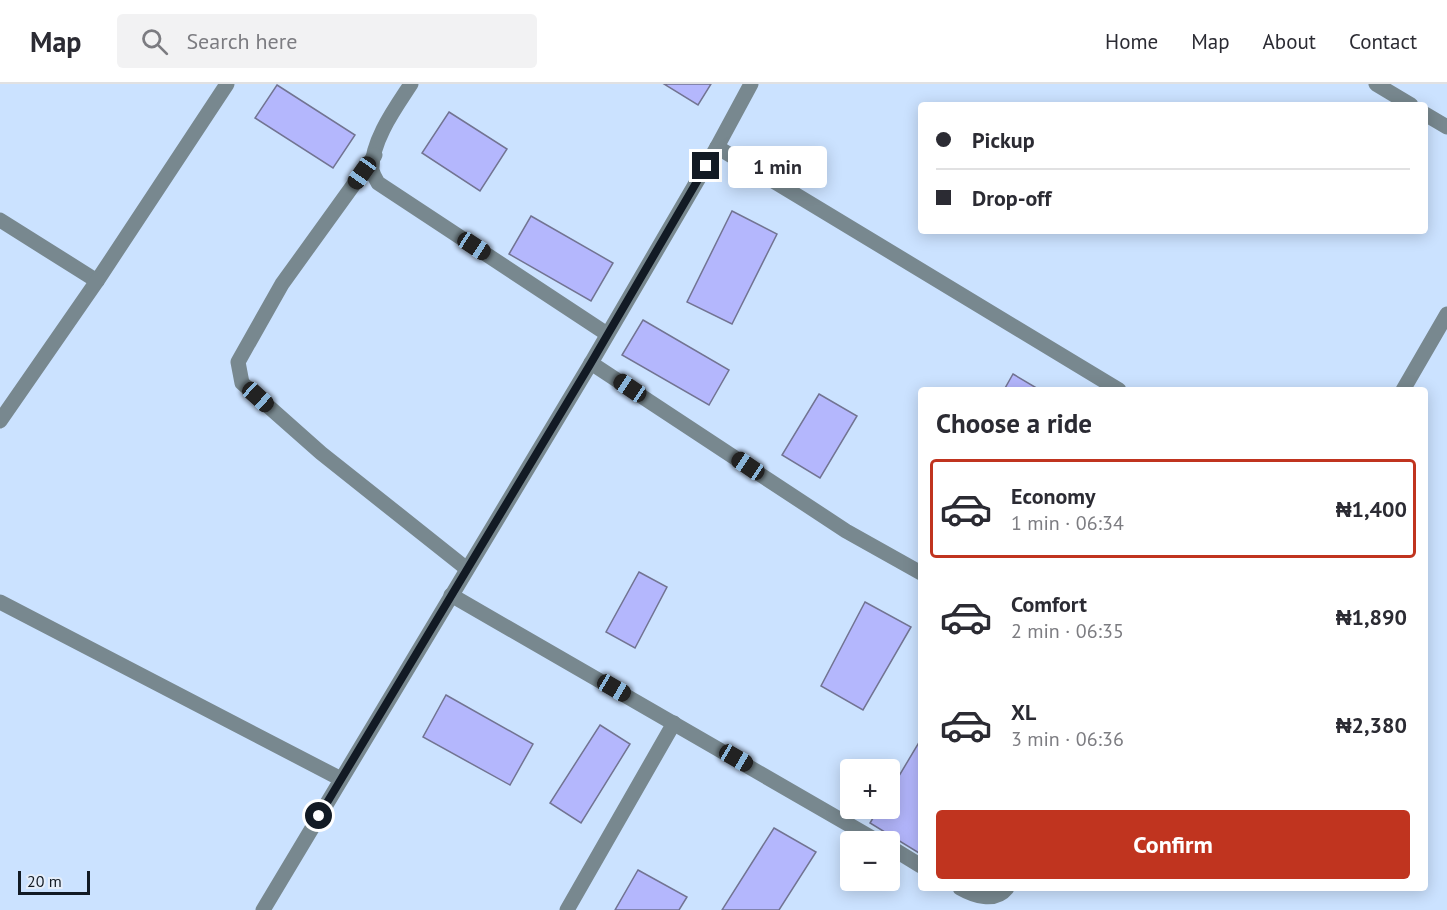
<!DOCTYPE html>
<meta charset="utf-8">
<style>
:root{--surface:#fff;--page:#f2f2f3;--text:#2b2b33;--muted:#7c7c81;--line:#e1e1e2;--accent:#c0341f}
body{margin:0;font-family:"PT Sans",sans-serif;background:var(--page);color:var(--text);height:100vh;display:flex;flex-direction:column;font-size:22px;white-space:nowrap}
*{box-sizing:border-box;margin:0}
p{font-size:20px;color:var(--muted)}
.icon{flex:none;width:33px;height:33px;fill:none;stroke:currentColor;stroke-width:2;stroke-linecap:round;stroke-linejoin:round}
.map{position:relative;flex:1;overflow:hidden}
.details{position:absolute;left:918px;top:303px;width:510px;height:504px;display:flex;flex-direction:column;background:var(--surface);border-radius:6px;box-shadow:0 3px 15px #0003}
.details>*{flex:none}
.hud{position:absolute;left:918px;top:18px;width:510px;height:132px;border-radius:6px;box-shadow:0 3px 15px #0003;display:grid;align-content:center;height:132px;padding:0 18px;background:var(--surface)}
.controls{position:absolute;left:840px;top:675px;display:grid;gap:12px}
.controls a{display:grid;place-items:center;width:60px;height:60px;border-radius:6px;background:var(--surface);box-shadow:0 3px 15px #0003;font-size:30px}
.scale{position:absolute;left:18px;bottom:15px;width:72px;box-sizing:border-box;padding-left:6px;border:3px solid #121a24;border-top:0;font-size:16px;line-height:21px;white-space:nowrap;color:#121a24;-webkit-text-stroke:4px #e4edf9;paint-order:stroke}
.end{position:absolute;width:27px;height:27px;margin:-14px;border:8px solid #121a24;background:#fff;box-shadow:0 0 0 3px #fff}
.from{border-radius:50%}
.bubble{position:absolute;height:42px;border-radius:6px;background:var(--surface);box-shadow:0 3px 15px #0003;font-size:20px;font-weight:700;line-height:42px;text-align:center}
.car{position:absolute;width:18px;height:36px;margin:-18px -9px;border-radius:8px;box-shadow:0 0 4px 2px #0007;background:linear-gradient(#222 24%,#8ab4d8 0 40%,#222 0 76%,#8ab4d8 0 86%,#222 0)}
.hud b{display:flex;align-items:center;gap:21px;height:57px;font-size:22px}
.hud b+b{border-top:2px solid var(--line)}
.hud i{width:15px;height:15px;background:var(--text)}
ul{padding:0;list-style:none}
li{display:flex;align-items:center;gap:18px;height:99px;margin:0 12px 9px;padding:0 6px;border:3px solid transparent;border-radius:6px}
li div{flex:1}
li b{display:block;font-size:22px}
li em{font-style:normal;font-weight:700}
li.on{border-color:var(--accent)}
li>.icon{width:54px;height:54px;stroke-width:1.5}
h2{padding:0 18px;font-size:27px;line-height:72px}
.action{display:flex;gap:12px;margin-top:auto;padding:12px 18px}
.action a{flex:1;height:69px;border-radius:6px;background:var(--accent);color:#fff;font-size:24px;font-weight:700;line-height:69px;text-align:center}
header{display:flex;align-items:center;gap:36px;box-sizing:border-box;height:84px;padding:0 30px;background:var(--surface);border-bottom:2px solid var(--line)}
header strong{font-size:28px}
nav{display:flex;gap:33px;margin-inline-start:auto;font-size:21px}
.search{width:420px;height:54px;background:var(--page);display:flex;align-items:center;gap:15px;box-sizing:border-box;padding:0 21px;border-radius:6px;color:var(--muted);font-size:22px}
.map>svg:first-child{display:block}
</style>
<header>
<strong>Map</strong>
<div class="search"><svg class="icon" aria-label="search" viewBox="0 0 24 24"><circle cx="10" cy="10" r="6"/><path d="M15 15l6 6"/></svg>Search here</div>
<nav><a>Home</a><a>Map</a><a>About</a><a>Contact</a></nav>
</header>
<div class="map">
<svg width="1447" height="826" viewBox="0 0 1447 826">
<rect width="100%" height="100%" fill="#cbe2ff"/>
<g fill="#b4b7fd" stroke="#727492" stroke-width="1.5">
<polygon points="664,0 711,0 698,21"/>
<polygon points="277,1 355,51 333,84 255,34"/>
<polygon points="449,28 507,65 480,107 422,69"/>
<polygon points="732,127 777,150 732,240 687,218"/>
<polygon points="531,132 613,179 591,217 509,170"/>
<polygon points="643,236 729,286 709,321 622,271"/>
<polygon points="1013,290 1040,306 1004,306"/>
<polygon points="819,310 857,332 820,394 782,371"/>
<polygon points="639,488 667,503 635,564 606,548"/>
<polygon points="865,518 911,543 863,626 821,602"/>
<polygon points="446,611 533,660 510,701 423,653"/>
<polygon points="600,641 630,660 581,739 550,719"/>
<polygon points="921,655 921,766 919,769 870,739 879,724 890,724 890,707"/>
<polygon points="774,744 816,768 779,826 722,826"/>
<polygon points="638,786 687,813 679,826 615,826"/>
</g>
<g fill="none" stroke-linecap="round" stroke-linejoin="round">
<g stroke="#78888f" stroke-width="15">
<path d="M411 0C396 23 371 57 372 86 373 91 376 95 378 99L607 250"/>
<polyline points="1376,0 1411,21"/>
<polyline points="1425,30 1447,43"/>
<polyline points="717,63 1119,306"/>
<polyline points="375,71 282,200 238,278 242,299 321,369 467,485"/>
<polyline points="0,136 97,197"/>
<polyline points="591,279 846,447 921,489"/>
<polyline points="1403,306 1447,230"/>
<polyline points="0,337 97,197 227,0"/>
<polyline points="451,511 879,758"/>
<polyline points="0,518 341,695"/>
<polyline points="890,763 921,782"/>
<path d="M960 804C974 812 995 819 1007 804"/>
<polyline points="263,826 591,279 717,63 751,0"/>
<polyline points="567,826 674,639"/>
</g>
</g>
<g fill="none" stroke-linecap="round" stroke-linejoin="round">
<polyline stroke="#121a24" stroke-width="8" points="319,732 591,279 706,82"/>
</g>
</svg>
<div class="controls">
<a>+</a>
<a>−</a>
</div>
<div class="scale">20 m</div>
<i class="end from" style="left:319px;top:732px"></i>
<i class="end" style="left:706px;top:82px"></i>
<div class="bubble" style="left:728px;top:62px;width:99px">1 min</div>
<i class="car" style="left:362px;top:89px;rotate:215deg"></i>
<i class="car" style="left:474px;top:162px;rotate:123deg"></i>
<i class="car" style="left:630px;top:304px;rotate:304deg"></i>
<i class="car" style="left:258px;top:313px;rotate:132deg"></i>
<i class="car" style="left:748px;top:382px;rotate:304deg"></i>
<i class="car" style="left:614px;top:604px;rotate:120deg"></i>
<i class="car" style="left:736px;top:674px;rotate:120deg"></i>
<div class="hud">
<b><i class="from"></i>Pickup</b>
<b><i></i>Drop-off</b>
</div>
<section class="details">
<h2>Choose a ride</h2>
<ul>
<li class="on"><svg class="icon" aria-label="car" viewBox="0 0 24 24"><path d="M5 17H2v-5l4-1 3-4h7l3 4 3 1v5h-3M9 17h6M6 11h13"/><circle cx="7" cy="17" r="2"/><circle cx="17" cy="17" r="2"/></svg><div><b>Economy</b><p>1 min · 06:34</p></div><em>₦1,400</em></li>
<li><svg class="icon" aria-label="car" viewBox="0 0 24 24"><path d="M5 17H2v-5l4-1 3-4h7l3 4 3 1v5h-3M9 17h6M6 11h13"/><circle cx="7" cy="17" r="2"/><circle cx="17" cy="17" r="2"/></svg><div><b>Comfort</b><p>2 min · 06:35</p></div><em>₦1,890</em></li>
<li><svg class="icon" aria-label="car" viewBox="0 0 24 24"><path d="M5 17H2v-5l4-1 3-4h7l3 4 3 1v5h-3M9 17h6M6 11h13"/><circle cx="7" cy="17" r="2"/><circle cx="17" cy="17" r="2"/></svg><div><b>XL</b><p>3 min · 06:36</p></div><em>₦2,380</em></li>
</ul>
<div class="action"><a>Confirm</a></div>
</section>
</div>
